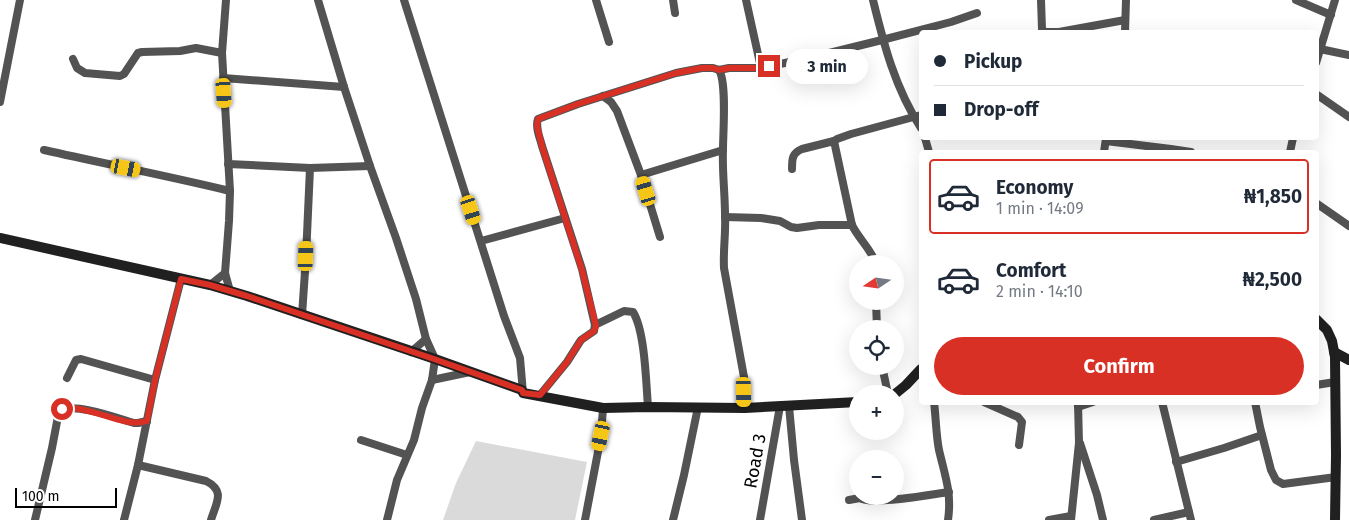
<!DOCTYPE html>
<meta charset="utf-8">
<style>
:root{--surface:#fff;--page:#f2f2f3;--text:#1f2937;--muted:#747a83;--line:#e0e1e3;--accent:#d93025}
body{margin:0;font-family:"Fira Sans",sans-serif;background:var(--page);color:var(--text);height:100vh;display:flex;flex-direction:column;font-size:19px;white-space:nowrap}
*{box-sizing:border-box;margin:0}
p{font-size:16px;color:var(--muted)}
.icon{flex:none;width:28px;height:28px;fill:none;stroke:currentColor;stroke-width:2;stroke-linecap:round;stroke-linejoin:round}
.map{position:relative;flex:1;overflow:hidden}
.panel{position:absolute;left:919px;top:150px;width:400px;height:255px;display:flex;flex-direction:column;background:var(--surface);border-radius:5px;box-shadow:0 5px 20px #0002}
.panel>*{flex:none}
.hud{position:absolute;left:919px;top:30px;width:400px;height:110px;border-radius:5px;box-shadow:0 5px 20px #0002;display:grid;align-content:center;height:110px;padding:0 15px;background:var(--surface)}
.needle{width:32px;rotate:257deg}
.buttons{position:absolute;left:849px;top:255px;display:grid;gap:10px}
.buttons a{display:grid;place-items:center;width:55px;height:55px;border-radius:50%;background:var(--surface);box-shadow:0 5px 20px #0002;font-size:25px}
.scale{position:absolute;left:15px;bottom:12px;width:102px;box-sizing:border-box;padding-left:5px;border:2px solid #000;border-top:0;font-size:14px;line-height:18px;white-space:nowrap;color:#000;-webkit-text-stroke:4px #fff;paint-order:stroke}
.end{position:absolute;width:22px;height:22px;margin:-11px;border:6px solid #d93025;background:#fff;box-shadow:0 0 0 2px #fff}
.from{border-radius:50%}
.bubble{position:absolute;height:35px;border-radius:18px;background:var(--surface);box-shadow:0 5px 20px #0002;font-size:16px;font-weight:700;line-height:35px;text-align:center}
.car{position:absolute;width:15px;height:30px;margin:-15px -8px;border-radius:6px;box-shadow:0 0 4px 1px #0007;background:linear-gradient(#f5c518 24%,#345 0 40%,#f5c518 0 76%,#345 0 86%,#f5c518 0)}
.hud b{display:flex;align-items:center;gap:18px;height:48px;font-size:19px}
.hud b+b{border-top:1px solid var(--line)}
.hud i{width:12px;height:12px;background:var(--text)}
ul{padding:9px 0 0;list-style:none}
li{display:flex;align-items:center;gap:15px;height:75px;margin:0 10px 8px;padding:0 5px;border:2px solid transparent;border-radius:5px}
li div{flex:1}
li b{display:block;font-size:19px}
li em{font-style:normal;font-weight:700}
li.active{border-color:var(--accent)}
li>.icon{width:45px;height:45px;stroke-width:1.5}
.action{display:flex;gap:10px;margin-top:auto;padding:10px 15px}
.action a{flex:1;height:58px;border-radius:30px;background:var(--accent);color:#fff;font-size:20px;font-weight:700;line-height:58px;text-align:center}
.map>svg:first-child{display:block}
</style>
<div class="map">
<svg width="1349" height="520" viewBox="0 0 1349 520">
<rect width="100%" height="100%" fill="#fff"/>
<polygon fill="#dadada" points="476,441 587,462 575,520 443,520 456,483"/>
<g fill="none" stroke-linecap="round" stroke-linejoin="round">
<g stroke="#535353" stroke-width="8">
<polyline points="226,0 222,53 230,191 229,221 225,273 230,291"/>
<polyline points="318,0 344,87 370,166 396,238 416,299 426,339 435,359 432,380 422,408 414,440 397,480 387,520"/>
<polyline points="404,0 504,316 520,358 523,393"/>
<polyline points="596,0 609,42"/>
<polyline points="673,0 675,13"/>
<polyline points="746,0 761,68"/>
<path d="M873 0C884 45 895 88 921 128"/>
<polyline points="1041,0 1042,29 1045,32 1059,32 1125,20"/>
<polyline points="1296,0 1331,15"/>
<polyline points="1125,32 1126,0"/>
<polyline points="1320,49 1349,55"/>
<polyline points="73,59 77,68 85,73 120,76 124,74 138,53 142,52 180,51 196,48 222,53"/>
<polyline points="1316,63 1335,0"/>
<path d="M719 70C727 82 723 133 723 149 722 171 725 193 725 215 726 232 723 250 724 268L744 377 745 408"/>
<polyline points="223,78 344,87"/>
<polyline points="1316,94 1349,117"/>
<polyline points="603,96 611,102 617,111 641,175 723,150"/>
<polyline points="0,102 20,0"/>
<polyline points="925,138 929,152"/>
<path d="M834 141 852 225C858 238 872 250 876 264"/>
<polyline points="1106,141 1171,149 1191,152"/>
<path d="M44 150C106 164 168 176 230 191"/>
<polyline points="1104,152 1106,138"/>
<polyline points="1290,152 1293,138"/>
<polyline points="228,164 310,168 370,166"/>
<path d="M792 169C792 159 792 153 802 149L834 141 837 139 851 134 921 115"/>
<polyline points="641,175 660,237"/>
<polyline points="1316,203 1349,226"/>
<polyline points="725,217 761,218 780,221 791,227 797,228 819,225 852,225"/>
<polyline points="481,241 565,218"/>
<polyline points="210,285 225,273"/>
<polyline points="876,301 877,329"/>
<polyline points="302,315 306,257 310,168"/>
<path d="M595 325 624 311 633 312C645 331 646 382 648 407"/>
<polyline points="411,352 426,339"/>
<polyline points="882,366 888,394"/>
<polyline points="67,378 76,360 81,359 155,380"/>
<polyline points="432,380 470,372"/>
<polyline points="1316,385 1335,382"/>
<path d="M540 395 567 362 581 340 594 331 595 325 582 269 542 146C540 138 535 127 538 119L578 104 676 73 702 68H713L719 70 729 68H761L813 57 882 40 951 22 977 13"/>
<path d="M934 402C936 418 936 435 939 450 945 476 952 493 948 520"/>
<polyline points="984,402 1018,417 1022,422 1019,445"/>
<polyline points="1162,402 1191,520"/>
<polyline points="1255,402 1260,427 1271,470 1276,480 1283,484 1336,477"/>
<polyline points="789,406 794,460 802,520"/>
<polyline points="1078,407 1093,402"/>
<polyline points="361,440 407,455"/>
<polyline points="1080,443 1097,495 1103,520"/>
<polyline points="1176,462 1224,448 1262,435"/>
<path d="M138 465 206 481C226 491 216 503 211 520"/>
<path d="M849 500 860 498C871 506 933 494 949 492"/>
<path d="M35 520 52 448 59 411C74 402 117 418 134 423H138L147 421"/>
<polyline points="124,520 138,465 155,380 181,279"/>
<polyline points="585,520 601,436 603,408"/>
<polyline points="673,520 684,475 698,407"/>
<polyline points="760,520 780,406"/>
<polyline points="1049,520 1071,516"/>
<polyline points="1071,520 1079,443 1078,402"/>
<polyline points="1154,520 1189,512"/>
</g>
<g stroke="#202020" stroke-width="10">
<polyline points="0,238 210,285 247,296 435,359 522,390 523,393 603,408 648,407 745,408 858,402"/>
<polyline points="1316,319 1327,330 1332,341 1335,357 1336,455 1335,520"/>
<polyline points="1334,352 1349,360"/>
<polyline points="895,394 906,385 921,369"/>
</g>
</g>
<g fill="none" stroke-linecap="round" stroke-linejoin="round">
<path stroke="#d93025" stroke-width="6" d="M62 409C90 404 123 429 147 421L155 380 181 279 210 285 247 296 434 359 522 390 523 393 540 395 567 362 581 340 594 331 596 326 582 270 542 146 537 126 538 119 578 104 676 73 702 68H713L719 70 729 68H761L769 66"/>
</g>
<g text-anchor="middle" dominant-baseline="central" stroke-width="5" stroke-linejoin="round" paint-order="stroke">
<g font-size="18" fill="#000" stroke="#fff">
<text transform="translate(755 461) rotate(-80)">Road 3</text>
</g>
</g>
</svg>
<div class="buttons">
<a><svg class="needle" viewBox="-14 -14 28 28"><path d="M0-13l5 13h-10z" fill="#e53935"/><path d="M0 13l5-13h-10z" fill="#747a83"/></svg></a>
<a><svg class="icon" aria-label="locate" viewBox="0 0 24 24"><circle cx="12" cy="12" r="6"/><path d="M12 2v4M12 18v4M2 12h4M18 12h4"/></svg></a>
<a>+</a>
<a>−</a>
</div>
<div class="scale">100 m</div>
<i class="end from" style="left:62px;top:409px"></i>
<i class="end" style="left:769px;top:66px"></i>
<div class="bubble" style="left:786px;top:49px;width:82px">3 min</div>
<i class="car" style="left:224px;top:93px;rotate:176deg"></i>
<i class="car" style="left:126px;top:168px;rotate:101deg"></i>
<i class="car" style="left:646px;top:191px;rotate:343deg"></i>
<i class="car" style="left:471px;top:210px;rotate:162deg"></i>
<i class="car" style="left:306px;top:256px;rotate:2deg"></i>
<i class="car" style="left:744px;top:392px;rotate:179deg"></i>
<i class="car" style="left:601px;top:436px;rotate:192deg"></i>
<div class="hud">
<b><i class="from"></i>Pickup</b>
<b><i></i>Drop-off</b>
</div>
<section class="panel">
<ul>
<li class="active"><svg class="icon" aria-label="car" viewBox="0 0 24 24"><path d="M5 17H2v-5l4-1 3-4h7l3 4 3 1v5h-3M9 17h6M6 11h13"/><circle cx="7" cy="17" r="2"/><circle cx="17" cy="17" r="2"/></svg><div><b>Economy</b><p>1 min · 14:09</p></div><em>₦1,850</em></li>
<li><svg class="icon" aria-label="car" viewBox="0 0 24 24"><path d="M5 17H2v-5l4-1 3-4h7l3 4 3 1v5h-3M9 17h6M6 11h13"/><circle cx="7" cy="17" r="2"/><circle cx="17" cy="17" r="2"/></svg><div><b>Comfort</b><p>2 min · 14:10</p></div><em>₦2,500</em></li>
</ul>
<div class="action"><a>Confirm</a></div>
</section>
</div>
